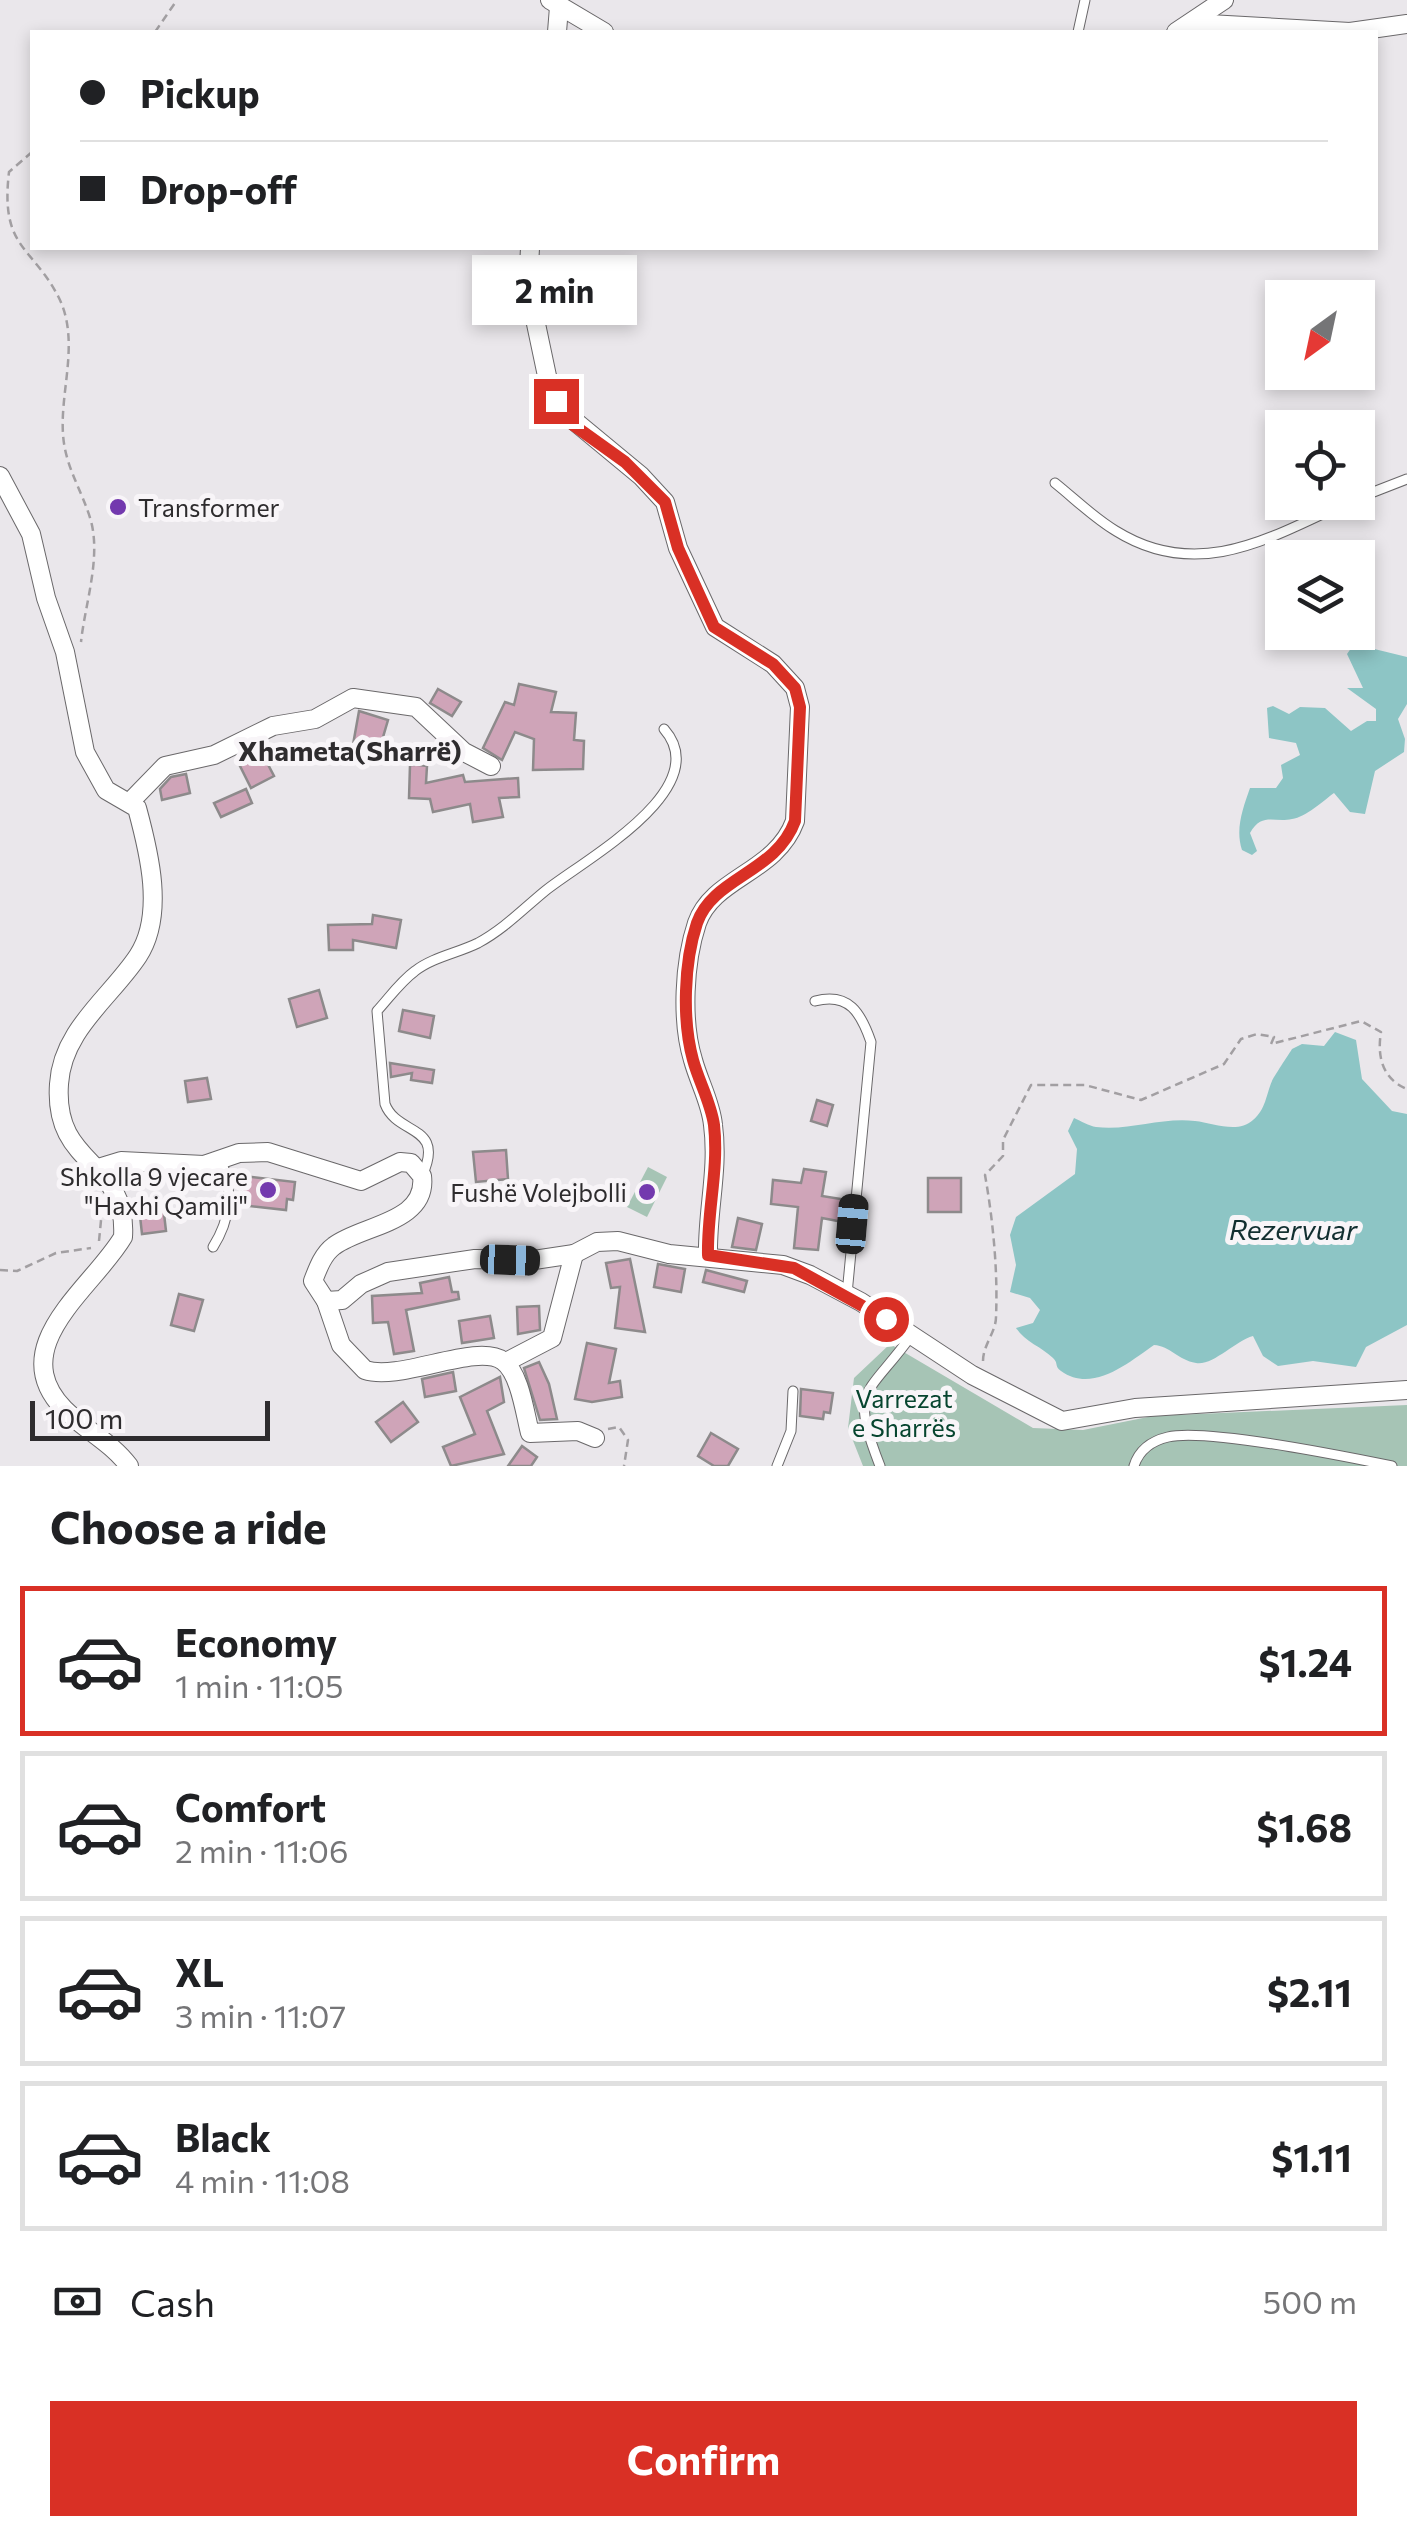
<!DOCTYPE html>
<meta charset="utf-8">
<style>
:root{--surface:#fff;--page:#f6f6f6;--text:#202124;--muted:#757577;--line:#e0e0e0;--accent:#d93025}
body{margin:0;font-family:Commissioner,sans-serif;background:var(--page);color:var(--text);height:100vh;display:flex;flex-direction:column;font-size:38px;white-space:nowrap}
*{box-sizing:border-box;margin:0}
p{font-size:32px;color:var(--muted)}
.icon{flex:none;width:55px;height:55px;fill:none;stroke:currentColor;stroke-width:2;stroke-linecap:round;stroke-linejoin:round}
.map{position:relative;height:1466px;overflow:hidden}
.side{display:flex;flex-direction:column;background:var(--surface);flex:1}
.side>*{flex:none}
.hud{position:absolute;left:30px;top:30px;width:1348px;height:220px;border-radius:0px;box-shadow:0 5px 15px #0003;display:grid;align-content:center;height:220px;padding:0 50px;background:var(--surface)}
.needle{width:65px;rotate:213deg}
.buttons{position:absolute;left:1265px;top:280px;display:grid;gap:20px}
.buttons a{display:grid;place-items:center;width:110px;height:110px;border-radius:0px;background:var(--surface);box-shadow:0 5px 15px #0003;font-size:50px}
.scale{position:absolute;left:30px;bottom:25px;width:240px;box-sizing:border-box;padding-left:10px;border:5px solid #2e2c2e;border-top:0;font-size:28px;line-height:35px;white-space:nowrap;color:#2e2c2e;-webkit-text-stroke:8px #f8f5f8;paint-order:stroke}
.end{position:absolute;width:45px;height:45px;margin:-22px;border:12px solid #d93025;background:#fff;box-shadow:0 0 0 5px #fff}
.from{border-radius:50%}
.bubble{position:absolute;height:70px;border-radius:0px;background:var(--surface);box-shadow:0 5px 15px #0003;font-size:32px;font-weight:700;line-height:70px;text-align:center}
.car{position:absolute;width:30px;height:60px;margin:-30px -15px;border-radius:12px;box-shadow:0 0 8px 2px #0007;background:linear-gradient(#222 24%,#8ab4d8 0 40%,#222 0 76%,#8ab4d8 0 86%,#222 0)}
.hud b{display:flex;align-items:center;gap:35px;height:95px;font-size:38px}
.hud b+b{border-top:2px solid var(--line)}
.hud i{width:25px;height:25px;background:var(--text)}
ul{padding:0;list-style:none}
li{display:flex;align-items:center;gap:30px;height:150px;margin:0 20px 15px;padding:0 30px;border:5px solid var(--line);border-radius:0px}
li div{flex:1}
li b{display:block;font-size:38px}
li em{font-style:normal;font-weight:700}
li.current{border-color:var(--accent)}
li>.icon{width:90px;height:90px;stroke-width:1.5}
h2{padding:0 50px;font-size:45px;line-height:120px}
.pay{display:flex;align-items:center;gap:25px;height:110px;padding:0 50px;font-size:38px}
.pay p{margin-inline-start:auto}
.action{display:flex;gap:20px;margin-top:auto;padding:20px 50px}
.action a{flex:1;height:115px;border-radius:0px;background:var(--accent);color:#fff;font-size:40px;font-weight:700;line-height:115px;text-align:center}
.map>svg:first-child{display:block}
</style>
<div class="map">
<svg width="1407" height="1466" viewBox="0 0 1407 1466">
<rect width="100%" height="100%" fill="#eae7eb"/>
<g fill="#a6c4b5">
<polygon points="648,1167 667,1177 647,1217 627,1207"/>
<polygon points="890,1344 1033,1428 1083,1430 1153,1416 1407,1405 1407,1466 863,1466 848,1428 854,1378"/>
</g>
<g fill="#8dc5c5">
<path d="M1354 644 1407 657V704L1398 719 1405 739 1404 752 1375 771 1365 814 1350 812 1334 793C1323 801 1306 817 1292 819 1274 823 1262 812 1250 833L1257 851 1252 855 1242 850C1235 829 1243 808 1250 788H1276L1283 778 1281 765 1300 755 1296 743 1269 738 1267 708 1273 706 1289 714 1300 707 1325 708 1351 731 1367 721H1376V709L1347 688H1363L1347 654Z"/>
<path d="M1335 1032 1356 1040 1362 1079 1392 1111 1407 1114V1325L1366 1347 1356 1367 1313 1361 1278 1366 1263 1356 1253 1336C1235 1341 1213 1366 1196 1363 1178 1360 1170 1346 1154 1345 1129 1362 1093 1394 1061 1371 1054 1366 1059 1364 1053 1358 1042 1347 1025 1342 1016 1328L1033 1323 1040 1310 1030 1298 1010 1292 1016 1265 1010 1235 1016 1217 1075 1174 1077 1149 1068 1131 1074 1118C1081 1121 1089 1126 1096 1127 1130 1131 1161 1117 1195 1121 1213 1123 1238 1134 1253 1120 1266 1109 1266 1095 1272 1081 1273 1078 1289 1054 1292 1049L1302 1044 1324 1046Z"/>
</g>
<g fill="#cfa4b8" stroke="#8d8a8b" stroke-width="2.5">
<polygon points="519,684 556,692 551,712 576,713 574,740 584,741 583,769 533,770 534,739 515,732 502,760 483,748 505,702 514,705"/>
<polygon points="438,689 461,702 452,716 430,703"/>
<polygon points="359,711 388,720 381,744 421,750 418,765 427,766 426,783 463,775 465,782 518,778 519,797 499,798 503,817 473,822 470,804 433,812 430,799 409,798 410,765 415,765 351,756"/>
<polygon points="262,753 274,776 251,788 239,764"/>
<polygon points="186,774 190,793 162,800 160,789 171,777"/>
<polygon points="246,789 252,803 221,817 214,803"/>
<polygon points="373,915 401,920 396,948 353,940 353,950 329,950 328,925 372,924"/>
<polygon points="319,990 327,1018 297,1027 289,999"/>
<polygon points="403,1010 434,1016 430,1038 399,1031"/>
<polygon points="390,1063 434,1070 432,1083 411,1080 412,1073 391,1077"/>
<polygon points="207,1078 211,1099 188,1102 185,1081"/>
<polygon points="817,1100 833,1105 827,1126 811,1121"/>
<polygon points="506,1150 508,1179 476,1182 473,1152"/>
<polygon points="804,1169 826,1172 822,1196 847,1200 843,1222 822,1218 818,1250 794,1248 798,1207 771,1204 773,1180 801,1183"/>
<polygon points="244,1176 295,1182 293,1200 287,1199 286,1210 240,1205"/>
<rect x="928" y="1178" width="33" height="34"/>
<polygon points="163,1205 166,1231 142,1234 139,1207"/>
<polygon points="738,1218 762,1224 756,1250 732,1247"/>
<polygon points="630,1259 645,1332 615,1328 620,1287 611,1288 606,1263"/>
<polygon points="658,1264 685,1269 681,1292 654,1287"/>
<polygon points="706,1270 747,1281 744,1292 703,1282"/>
<polygon points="449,1277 452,1292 458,1292 459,1299 406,1310 414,1351 394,1354 388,1322 373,1323 372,1296 422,1293 420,1283"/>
<polygon points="179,1294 203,1300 194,1331 171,1325"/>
<polygon points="539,1306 540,1330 518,1334 517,1307"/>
<polygon points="490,1316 494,1338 462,1343 459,1321"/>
<polygon points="587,1343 616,1349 609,1383 620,1381 622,1397 592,1402 575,1399"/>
<polygon points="539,1362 549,1384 557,1419 540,1420 524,1368"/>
<polygon points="453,1372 456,1391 425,1397 422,1379"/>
<polygon points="500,1377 504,1402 487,1411 504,1454 451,1466 443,1447 475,1434 460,1397"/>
<polygon points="801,1389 833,1393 830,1413 824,1412 823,1419 800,1416"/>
<polygon points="403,1402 418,1422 391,1442 376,1422"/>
<polygon points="711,1433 738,1449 728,1466 714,1466 698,1456"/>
<polygon points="522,1446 537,1457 531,1466 508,1466"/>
</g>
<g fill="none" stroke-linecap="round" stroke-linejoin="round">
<g stroke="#6a686a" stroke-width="11">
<g id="service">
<polyline points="1078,32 1085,0"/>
<path d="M1055 483C1075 499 1094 518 1116 531 1198 582 1270 538 1348 502"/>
<polyline points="1358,498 1407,479"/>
<path d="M815 1001C849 992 861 1013 871 1042L847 1294"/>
<path d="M422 1176C446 1124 397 1136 385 1104L377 1011C389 998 400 982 415 971 433 957 458 953 478 943 504 929 523 909 545 891 582 861 717 789 664 729"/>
<path d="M213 1247C230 1220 234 1190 221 1161"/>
<polyline points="777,1466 791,1431 793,1391"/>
<path d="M880 1466C849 1386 867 1397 911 1336"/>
<path d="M1134 1466C1139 1450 1151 1441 1168 1437 1205 1428 1348 1457 1392 1466"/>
</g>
</g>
<g stroke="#6a686a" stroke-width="20">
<g id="minor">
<polyline points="550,0 604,32"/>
<polyline points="1191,23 1350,32 1407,24"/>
<polyline points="557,32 559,7"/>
<polyline points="1176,32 1224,0"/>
<path d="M530 248 528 286 547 376 560 409 641 476 665 502 678 548 715 627 773 664 795 688 800 707 795 821C776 873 713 877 697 923 684 962 681 1021 693 1060 699 1082 711 1103 713 1125 719 1169 707 1211 708 1255"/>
<path d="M0 476 31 534 46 598 65 652 85 752 106 790 137 808C149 852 165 915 138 956 111 997 62 1030 59 1084 53 1169 128 1158 123 1237 93 1288 3 1346 64 1409 85 1430 111 1442 129 1466"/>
<polyline points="130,802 165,766 214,755 273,726 315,719 353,698 416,707 464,752 491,766"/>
<path d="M98 1168 121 1161 204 1165 239 1153 268 1152 361 1181 400 1162 411 1163 422 1176C428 1223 361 1225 334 1246 323 1254 318 1268 313 1281L326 1301 342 1300 361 1284 388 1272 475 1259 534 1260 574 1254 597 1242 618 1241 669 1254 783 1265 810 1275 861 1302 972 1375 1062 1421 1135 1408 1407 1390"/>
<path d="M326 1301 341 1345 365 1370C400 1382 477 1342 503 1361 520 1373 525 1414 530 1433L578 1431 595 1438"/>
<polyline points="506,1362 552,1338 574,1254"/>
</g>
</g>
<g stroke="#a29fa2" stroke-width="2.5" stroke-dasharray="8 5" stroke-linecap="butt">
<polyline points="155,32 177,0"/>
<path d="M32 152 9 172C0 249 32 245 59 298 80 341 60 390 63 434 65 467 82 490 91 521 101 559 85 604 81 642"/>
<polyline points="99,1241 102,1210"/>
<polyline points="0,1270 17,1271 56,1253 91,1248"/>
<path d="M983 1361C983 1345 996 1332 996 1317 998 1271 993 1220 985 1175L1003 1156V1140L1031 1085H1085L1141 1100 1224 1064 1241 1039 1257 1034 1274 1037 1271 1044 1361 1021 1381 1032C1377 1056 1382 1079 1407 1089"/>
<polyline points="608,1429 619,1427 628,1440 624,1466"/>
</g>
<use href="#service" stroke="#fff" stroke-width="9"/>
<use href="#minor" stroke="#fff" stroke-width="18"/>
</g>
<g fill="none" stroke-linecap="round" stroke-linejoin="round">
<path stroke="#d93025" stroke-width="12" d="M556 401 572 424 625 462 665 502 678 548 714 627 773 664 795 688 800 707 795 821C776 873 713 877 697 923 684 962 682 1020 693 1060 699 1082 711 1103 714 1125 719 1169 707 1211 708 1255L794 1268 886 1319"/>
</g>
<g fill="#7339ae" stroke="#f8f5f8" stroke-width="4">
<circle cx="118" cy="507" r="10"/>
<circle cx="268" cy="1190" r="10"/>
<circle cx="647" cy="1192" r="10"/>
</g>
<g text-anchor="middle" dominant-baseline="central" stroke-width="10" stroke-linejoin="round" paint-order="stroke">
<g font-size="25" fill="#2e2c2e" stroke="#f8f5f8" text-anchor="end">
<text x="138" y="507" text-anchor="start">Transformer</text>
<text x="248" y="1176">Shkolla 9 vjecare<tspan x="248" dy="29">"Haxhi Qamili"</tspan></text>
<text x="627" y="1192">Fushë Volejbolli</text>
</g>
<g font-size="25" fill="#07452f" stroke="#f8f5f8">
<text x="904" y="1398">Varrezat<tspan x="904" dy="29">e Sharrës</tspan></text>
</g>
<g font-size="28" font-weight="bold" fill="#2e2c2e" stroke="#f8f5f8">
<text x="350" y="750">Xhameta(Sharrë)</text>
</g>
<g font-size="28" font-style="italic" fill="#122f30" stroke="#f8f5f8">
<text x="1293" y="1229">Rezervuar</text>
</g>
</g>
</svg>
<div class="buttons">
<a><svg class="needle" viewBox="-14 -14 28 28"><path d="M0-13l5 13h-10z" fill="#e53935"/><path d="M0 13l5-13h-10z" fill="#757577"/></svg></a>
<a><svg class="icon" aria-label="locate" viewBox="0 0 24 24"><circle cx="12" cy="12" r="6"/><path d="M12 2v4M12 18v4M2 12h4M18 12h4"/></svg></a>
<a><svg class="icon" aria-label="layers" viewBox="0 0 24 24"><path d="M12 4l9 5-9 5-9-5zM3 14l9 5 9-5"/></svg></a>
</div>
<div class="scale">100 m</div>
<i class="end from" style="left:886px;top:1319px"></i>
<i class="end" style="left:556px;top:401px"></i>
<div class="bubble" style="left:472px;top:255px;width:165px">2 min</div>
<i class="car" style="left:852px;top:1224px;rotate:5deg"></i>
<i class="car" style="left:510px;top:1260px;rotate:92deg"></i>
<div class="hud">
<b><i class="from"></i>Pickup</b>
<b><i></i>Drop-off</b>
</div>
</div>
<section class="side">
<h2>Choose a ride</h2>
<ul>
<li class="current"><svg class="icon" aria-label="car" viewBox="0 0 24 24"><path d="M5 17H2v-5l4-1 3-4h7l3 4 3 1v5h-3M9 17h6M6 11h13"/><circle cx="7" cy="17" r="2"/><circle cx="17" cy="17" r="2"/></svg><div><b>Economy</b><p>1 min · 11:05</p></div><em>$1.24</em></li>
<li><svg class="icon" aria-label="car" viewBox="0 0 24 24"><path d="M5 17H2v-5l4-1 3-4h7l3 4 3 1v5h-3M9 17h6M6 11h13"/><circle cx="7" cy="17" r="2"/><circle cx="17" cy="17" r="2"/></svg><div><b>Comfort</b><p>2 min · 11:06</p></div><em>$1.68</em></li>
<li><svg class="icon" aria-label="car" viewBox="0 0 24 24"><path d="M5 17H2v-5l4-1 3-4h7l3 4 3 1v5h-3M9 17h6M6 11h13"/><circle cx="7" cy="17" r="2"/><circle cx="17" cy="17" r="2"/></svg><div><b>XL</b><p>3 min · 11:07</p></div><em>$2.11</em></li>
<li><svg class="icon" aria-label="car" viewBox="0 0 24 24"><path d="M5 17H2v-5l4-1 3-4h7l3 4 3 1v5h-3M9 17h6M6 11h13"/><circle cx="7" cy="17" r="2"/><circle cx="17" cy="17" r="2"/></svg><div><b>Black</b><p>4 min · 11:08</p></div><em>$1.11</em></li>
</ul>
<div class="pay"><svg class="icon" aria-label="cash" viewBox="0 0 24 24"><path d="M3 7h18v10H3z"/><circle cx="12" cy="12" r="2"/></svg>Cash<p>500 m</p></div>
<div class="action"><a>Confirm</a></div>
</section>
